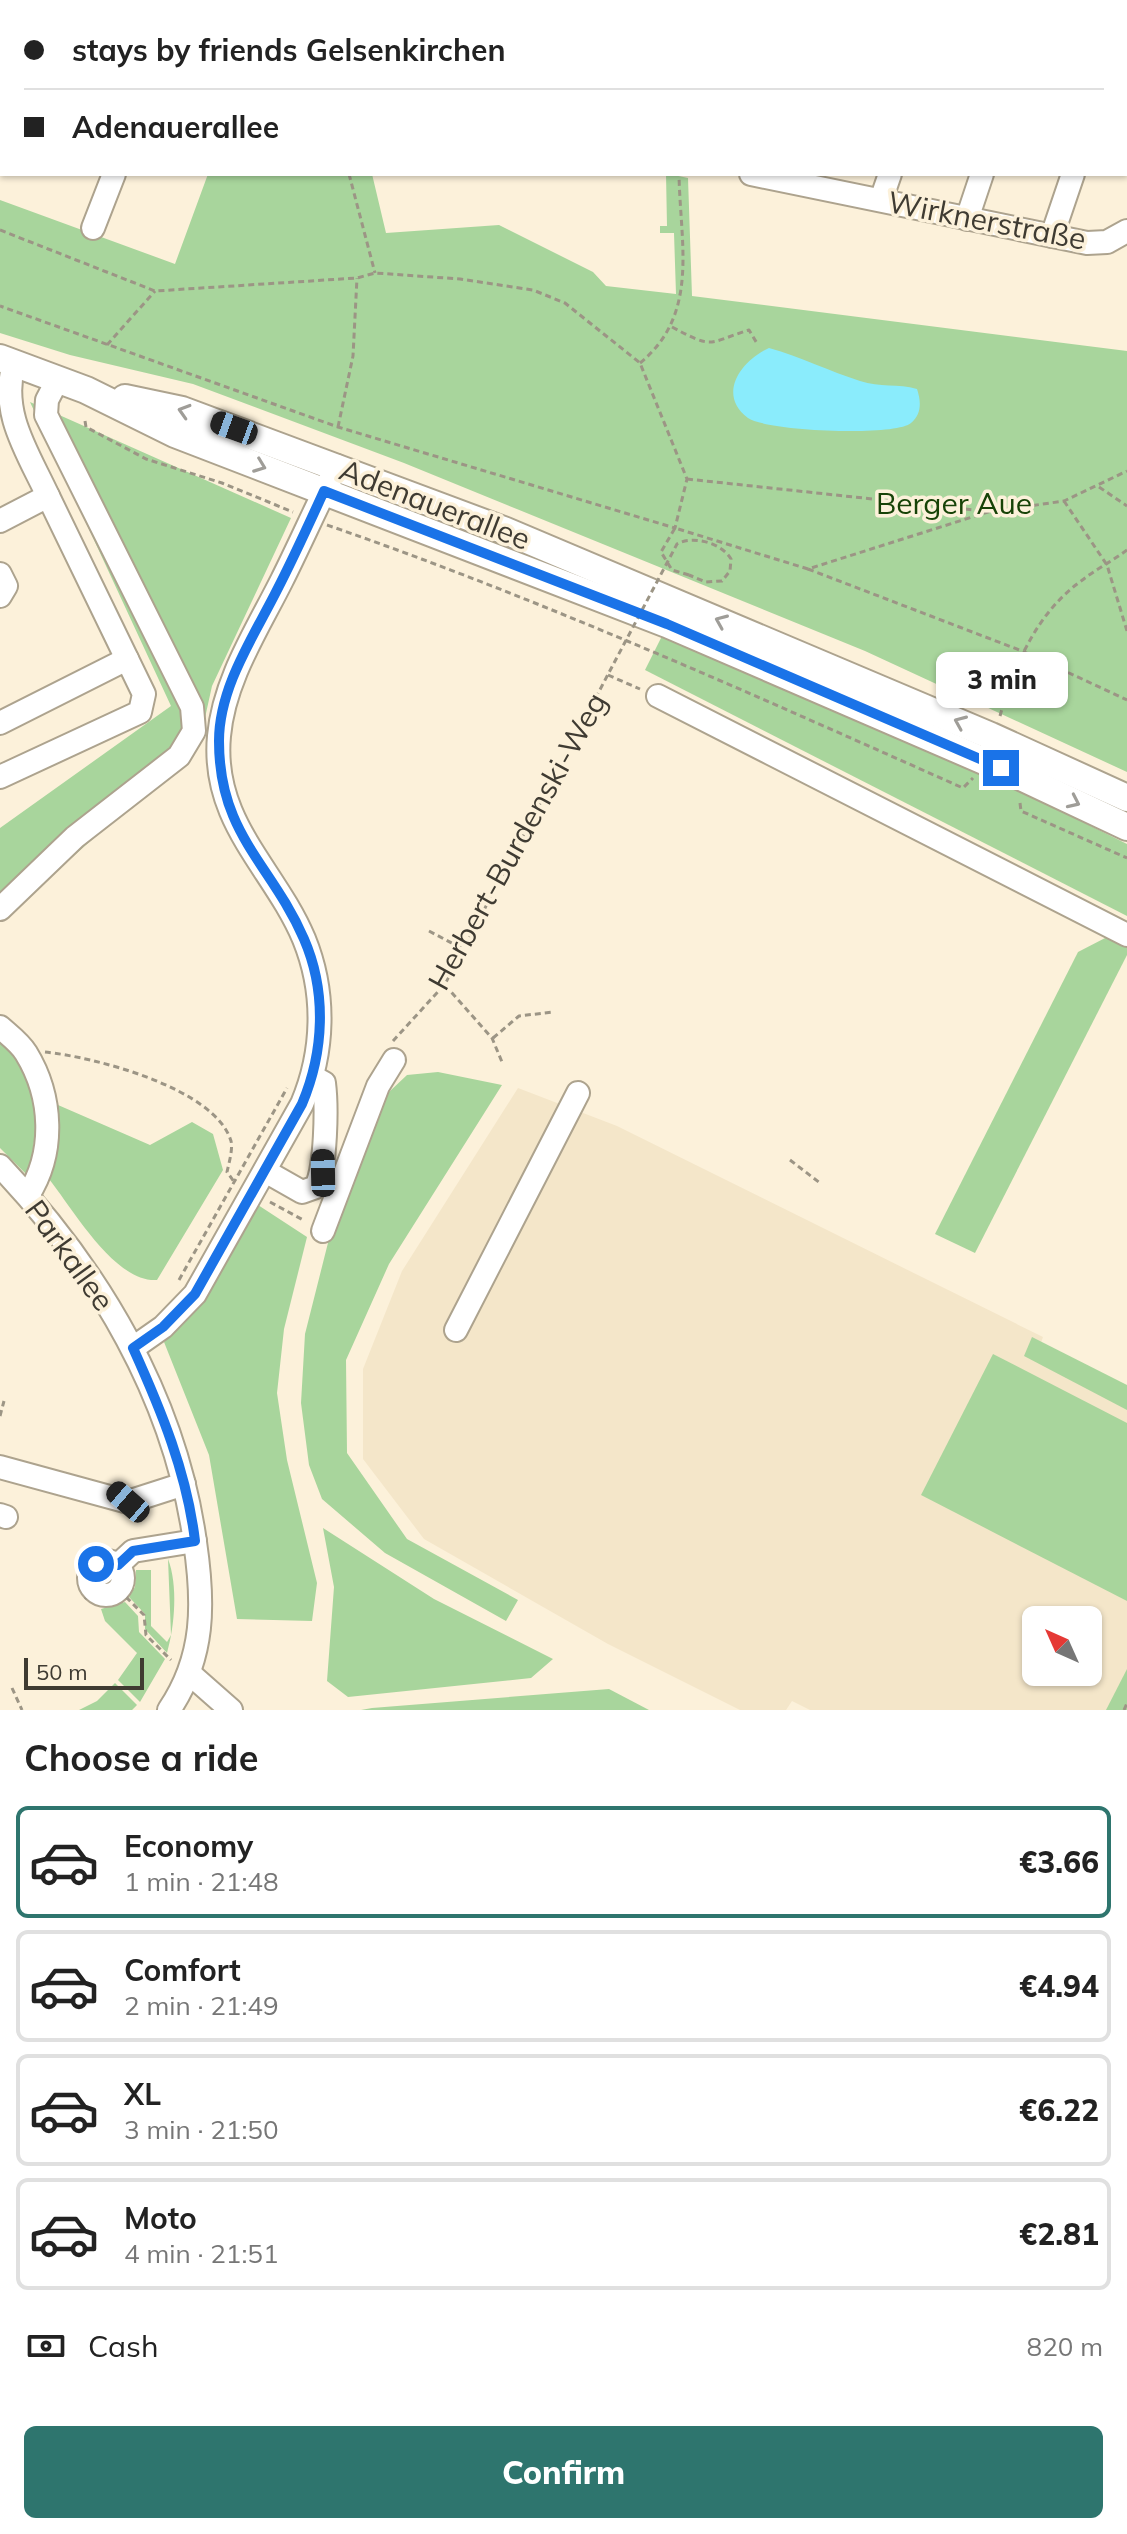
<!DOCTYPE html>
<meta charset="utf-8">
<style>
:root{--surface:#fff;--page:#f2f2f2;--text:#222;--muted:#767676;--line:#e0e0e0;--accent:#2e756e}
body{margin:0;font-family:Mulish,sans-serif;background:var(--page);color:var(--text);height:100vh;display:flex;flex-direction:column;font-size:30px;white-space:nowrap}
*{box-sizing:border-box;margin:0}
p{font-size:26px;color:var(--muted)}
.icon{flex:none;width:44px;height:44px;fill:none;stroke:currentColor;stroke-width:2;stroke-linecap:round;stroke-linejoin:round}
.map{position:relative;height:1710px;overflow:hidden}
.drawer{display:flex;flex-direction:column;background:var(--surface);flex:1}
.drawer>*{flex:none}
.top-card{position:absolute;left:0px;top:0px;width:1128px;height:176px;box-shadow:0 2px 6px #0004;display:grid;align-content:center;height:176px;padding:0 24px;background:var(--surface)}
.needle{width:52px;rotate:315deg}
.fabs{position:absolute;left:1022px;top:1606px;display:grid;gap:16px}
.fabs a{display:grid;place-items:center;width:80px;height:80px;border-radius:12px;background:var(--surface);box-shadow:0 2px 6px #0004;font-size:40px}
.scale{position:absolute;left:24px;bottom:20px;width:120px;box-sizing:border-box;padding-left:8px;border:4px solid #3f3b32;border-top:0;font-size:22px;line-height:28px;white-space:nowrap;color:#3f3b32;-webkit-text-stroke:6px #fcf1da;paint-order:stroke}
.end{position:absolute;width:36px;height:36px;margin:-18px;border:10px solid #1a73e8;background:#fff;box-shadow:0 0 0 4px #fff}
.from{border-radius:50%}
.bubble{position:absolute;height:56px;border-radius:12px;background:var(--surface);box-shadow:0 2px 6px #0004;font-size:26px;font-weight:800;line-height:56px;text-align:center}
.car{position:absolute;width:24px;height:48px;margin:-24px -12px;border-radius:10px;box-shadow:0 0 6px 2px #0007;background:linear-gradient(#222 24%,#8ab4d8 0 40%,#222 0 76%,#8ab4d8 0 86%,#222 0)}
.top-card b{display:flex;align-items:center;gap:28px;height:76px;font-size:30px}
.top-card b+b{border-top:2px solid var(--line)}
.top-card i{width:20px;height:20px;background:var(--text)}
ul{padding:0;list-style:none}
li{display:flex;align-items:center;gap:24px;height:112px;margin:0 16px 12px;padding:0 8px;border:4px solid var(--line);border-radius:12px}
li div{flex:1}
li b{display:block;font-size:30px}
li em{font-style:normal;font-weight:800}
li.selected{border-color:var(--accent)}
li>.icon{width:72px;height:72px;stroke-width:1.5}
h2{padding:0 24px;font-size:36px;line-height:96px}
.pay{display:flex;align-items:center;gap:20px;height:88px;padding:0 24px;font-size:30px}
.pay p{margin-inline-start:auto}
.primary-button{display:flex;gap:16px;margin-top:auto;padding:16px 24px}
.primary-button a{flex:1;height:92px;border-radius:12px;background:var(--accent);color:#fff;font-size:32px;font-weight:800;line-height:92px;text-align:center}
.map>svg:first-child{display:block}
</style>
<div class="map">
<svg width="1127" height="1710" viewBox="0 0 1127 1710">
<rect width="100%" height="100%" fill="#fcf1da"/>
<path fill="#f4e6c9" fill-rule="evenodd" d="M518 1088 617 1126 1043 1337 1036 1357 1127 1405V1690L1117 1710H810L792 1701 786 1710H740L608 1644 424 1539 363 1459V1369L402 1271ZM1036 1620H1088V1672H1036Z"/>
<g fill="#a8d59c">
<polygon points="208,174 372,174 386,233 499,225 593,272 606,286 676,294 674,233 660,233 660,226 667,226 666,174 669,174 688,178 692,296 1127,351 1127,772 865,651 404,463 193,384 70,355 0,333 0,200 175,264"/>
<polygon points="30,402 291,518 212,686 199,745 0,921 0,828 171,706"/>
<polygon points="663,634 1021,791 1127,844 1127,916 645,670"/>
<polygon points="1109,936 1127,945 1127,955 975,1253 935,1234 1078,952"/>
<path d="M0 1037C42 1082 40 1118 28 1176L0 1148Z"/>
<polygon points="438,1072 502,1085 389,1264 346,1360 347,1453 407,1539 518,1600 506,1621 385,1553 322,1499 309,1465 301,1403 305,1334 331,1231 389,1092 407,1075"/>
<path d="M58 1105 150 1145 192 1122 213 1134 223 1170 157 1280C115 1283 73 1209 49 1179L58 1138Z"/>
<polygon points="258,1205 307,1237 284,1329 277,1393 287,1460 317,1583 312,1621 237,1619 209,1455 164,1342 203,1302"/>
<polygon points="1032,1337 1127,1385 1127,1410 1024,1356"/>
<polygon points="993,1354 1127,1423 1127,1601 921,1495"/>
<polygon points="323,1528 434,1599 553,1659 531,1678 348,1697 327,1681 334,1587"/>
<path d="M168 1559C178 1585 175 1625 167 1653L145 1629V1614L129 1597 135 1587 136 1570H151V1626L167 1642 171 1635Z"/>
<polygon points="125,1602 138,1616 139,1632 165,1659 140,1702 118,1680 137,1653 105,1621 101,1609"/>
<polygon points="1127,1669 1127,1710 1106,1710"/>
<polygon points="115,1683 137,1705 132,1710 79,1710 97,1701"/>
<polygon points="609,1689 649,1710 361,1710 372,1708"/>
</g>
<path fill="#8aecfc" d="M769 348C801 357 829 371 860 381 880 388 898 383 917 389 921 401 922 414 911 423 895 437 766 431 748 418 716 394 742 360 769 348Z"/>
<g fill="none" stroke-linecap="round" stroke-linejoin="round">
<g stroke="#ada38e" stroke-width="26">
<g id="minor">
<polyline points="203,0 203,2"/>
<polyline points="507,0 508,2"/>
<polyline points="855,0 855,2"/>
<polyline points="904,0 911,2"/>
<polyline points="9,2 10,0"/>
<polyline points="583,2 598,0"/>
<polyline points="0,20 2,16"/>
<polyline points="1126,62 1127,62"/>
<polyline points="0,112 2,116"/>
<polyline points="751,174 1087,243 1107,242 1127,231"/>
<polyline points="881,200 890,174"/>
<polyline points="967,219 982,174"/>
<polyline points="93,228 114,174"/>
<polyline points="1052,236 1073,174"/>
<path d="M0 521 48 496C27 451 0 413 14 363"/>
<polyline points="0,574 6,586 0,596"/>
<polyline points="658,696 1127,935"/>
<polyline points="0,723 127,659"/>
<polyline points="0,777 140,712 144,694 48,496"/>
<polyline points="0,909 75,837 179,756 194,731 192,707 46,415 47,400 58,379"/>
<path d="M0 1027C9 1035 20 1043 26 1053 53 1097 55 1153 28 1195"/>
<path d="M0 1166C99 1270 175 1398 195 1542 204 1603 205 1657 169 1710"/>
<path d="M265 1171 302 1192 316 1187C326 1167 327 1107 324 1083L313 1077"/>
<polyline points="323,1231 378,1086 394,1060"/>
<polyline points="456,1330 578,1093"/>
<path d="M133 1348 163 1327 195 1294 302 1104C324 1052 326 993 304 939 274 868 211 822 219 736 224 680 257 630 282 580 301 542 318 503 337 466"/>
<polyline points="0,1467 128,1502 184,1484"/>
<polyline points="0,1515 6,1517"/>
<circle cx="106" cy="1578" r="17"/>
<polyline points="118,1565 133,1551 195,1541"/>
<polyline points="189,1673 231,1710"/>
</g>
</g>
<g stroke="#ada38e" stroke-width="30">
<g id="major">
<polyline points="0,358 86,390 175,434 667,624 1021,777 1127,827"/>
<polyline points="125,398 182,410 506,531 991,736 1127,798"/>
</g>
</g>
<g stroke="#9c9585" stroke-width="3" stroke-dasharray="6 4" stroke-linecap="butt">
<polyline points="313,0 313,2"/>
<polyline points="349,174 375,273"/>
<polyline points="0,230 155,291 357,278 375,273 460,279 533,290 565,303 640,363 687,479 675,528 338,427 0,306"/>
<path d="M672 327C715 350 707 343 749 330L758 345"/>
<polyline points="107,345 155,291"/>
<path d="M640 363C700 314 680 243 679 174"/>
<polyline points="85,421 86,427 146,459 222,483 293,512"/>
<polyline points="338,427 353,356 357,278"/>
<polyline points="687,479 984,511"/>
<polyline points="1099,487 1127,506"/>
<polyline points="1064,501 1107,565 1127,631"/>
<path d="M327 525C544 600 754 695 963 788L973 778"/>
<polyline points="808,569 1022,651 1127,700"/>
<polyline points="689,575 672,570 661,552 675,528 808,569 988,512 1064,501 1127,471"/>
<polyline points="608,675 640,689"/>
<path d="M1000 716C1014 665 1037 613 1081 581 1095 570 1112 561 1127 550"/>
<polyline points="1020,803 1021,811 1127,858"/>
<polyline points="429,931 463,949"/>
<polyline points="445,985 492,1038 502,1062"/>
<polyline points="493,1038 519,1016 553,1012"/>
<polyline points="393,1041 445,984 614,663"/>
<path d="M45 1052C94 1057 215 1088 231 1141 233 1149 229 1163 227 1172L235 1183"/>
<polyline points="790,1160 820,1183"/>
<polyline points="270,1202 305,1221"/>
<polyline points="179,1280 287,1088"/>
<polyline points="0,1416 4,1401"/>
<polyline points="119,1590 144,1615 146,1635 171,1660"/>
<polyline points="85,1599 94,1590"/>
<polyline points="12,1688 22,1710"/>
<polyline points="1124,1710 1127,1703"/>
</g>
<use href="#minor" stroke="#fff" stroke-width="22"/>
<use href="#major" stroke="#fff" stroke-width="26"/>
<path stroke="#9c9585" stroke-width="3" stroke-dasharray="6 4" stroke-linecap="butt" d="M614 663 677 544C693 535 722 543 731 559L730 571 722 581 706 582 689 575"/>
</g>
<defs><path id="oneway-chevron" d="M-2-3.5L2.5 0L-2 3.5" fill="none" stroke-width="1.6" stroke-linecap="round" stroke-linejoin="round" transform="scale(2)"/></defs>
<g stroke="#9f9d98">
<use href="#oneway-chevron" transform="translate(184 411) rotate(-163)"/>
<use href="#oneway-chevron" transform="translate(260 466) rotate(21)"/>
<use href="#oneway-chevron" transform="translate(721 621) rotate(-157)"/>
<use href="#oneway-chevron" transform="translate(960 722) rotate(-157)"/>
<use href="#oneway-chevron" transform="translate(1074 802) rotate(25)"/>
</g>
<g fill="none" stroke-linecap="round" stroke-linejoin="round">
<path stroke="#1a73e8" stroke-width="10" d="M96 1564 107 1560 118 1565 133 1551 195 1541C187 1473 161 1410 133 1348L163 1327 195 1294 302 1104C324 1052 327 992 304 939 271 863 219 835 219 741 219 687 254 636 277 590 294 557 309 524 324 491L667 624 1001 768"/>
</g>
<g text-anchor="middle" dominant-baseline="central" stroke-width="7" stroke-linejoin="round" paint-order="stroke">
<g font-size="30" fill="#3f3b32" stroke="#fcf1da">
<text transform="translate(987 220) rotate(11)">Wirknerstraße</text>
<text transform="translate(435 504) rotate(21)">Adenauerallee</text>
<text transform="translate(517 841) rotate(-61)">Herbert-Burdenski-Weg</text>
<text transform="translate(70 1255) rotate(54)">Parkallee</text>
</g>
<g font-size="30" fill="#174307" stroke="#fcf1da">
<text x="954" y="503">Berger Aue</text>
</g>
</g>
</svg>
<div class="fabs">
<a><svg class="needle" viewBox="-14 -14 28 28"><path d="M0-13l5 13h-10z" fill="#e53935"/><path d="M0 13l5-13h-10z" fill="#767676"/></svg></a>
</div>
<div class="scale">50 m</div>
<i class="end from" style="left:96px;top:1564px"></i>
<i class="end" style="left:1001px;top:768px"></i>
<div class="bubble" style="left:936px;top:652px;width:132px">3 min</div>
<i class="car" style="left:234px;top:428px;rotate:290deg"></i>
<i class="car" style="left:323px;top:1173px;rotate:359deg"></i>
<i class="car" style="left:128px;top:1502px;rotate:311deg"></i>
<div class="top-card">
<b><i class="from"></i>stays by friends Gelsenkirchen</b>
<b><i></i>Adenauerallee</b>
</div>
</div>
<section class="drawer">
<h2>Choose a ride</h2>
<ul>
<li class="selected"><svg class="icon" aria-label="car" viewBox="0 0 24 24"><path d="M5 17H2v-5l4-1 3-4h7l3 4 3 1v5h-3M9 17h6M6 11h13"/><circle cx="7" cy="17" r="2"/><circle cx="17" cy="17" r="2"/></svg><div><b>Economy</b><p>1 min · 21:48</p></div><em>€3.66</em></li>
<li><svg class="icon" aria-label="car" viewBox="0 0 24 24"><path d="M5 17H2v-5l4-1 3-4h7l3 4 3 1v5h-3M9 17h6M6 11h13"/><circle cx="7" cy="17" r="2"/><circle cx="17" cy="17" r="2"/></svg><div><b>Comfort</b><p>2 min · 21:49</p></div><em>€4.94</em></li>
<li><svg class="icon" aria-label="car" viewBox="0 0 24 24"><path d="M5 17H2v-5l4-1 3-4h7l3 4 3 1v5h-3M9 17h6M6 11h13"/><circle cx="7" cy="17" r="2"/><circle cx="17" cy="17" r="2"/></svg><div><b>XL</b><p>3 min · 21:50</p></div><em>€6.22</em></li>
<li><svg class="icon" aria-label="car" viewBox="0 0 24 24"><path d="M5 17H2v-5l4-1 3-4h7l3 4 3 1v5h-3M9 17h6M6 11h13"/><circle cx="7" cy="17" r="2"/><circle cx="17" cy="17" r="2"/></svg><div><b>Moto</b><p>4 min · 21:51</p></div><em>€2.81</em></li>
</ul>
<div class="pay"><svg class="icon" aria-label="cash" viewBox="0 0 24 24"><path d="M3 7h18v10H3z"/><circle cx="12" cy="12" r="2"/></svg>Cash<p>820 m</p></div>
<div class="primary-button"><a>Confirm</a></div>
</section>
